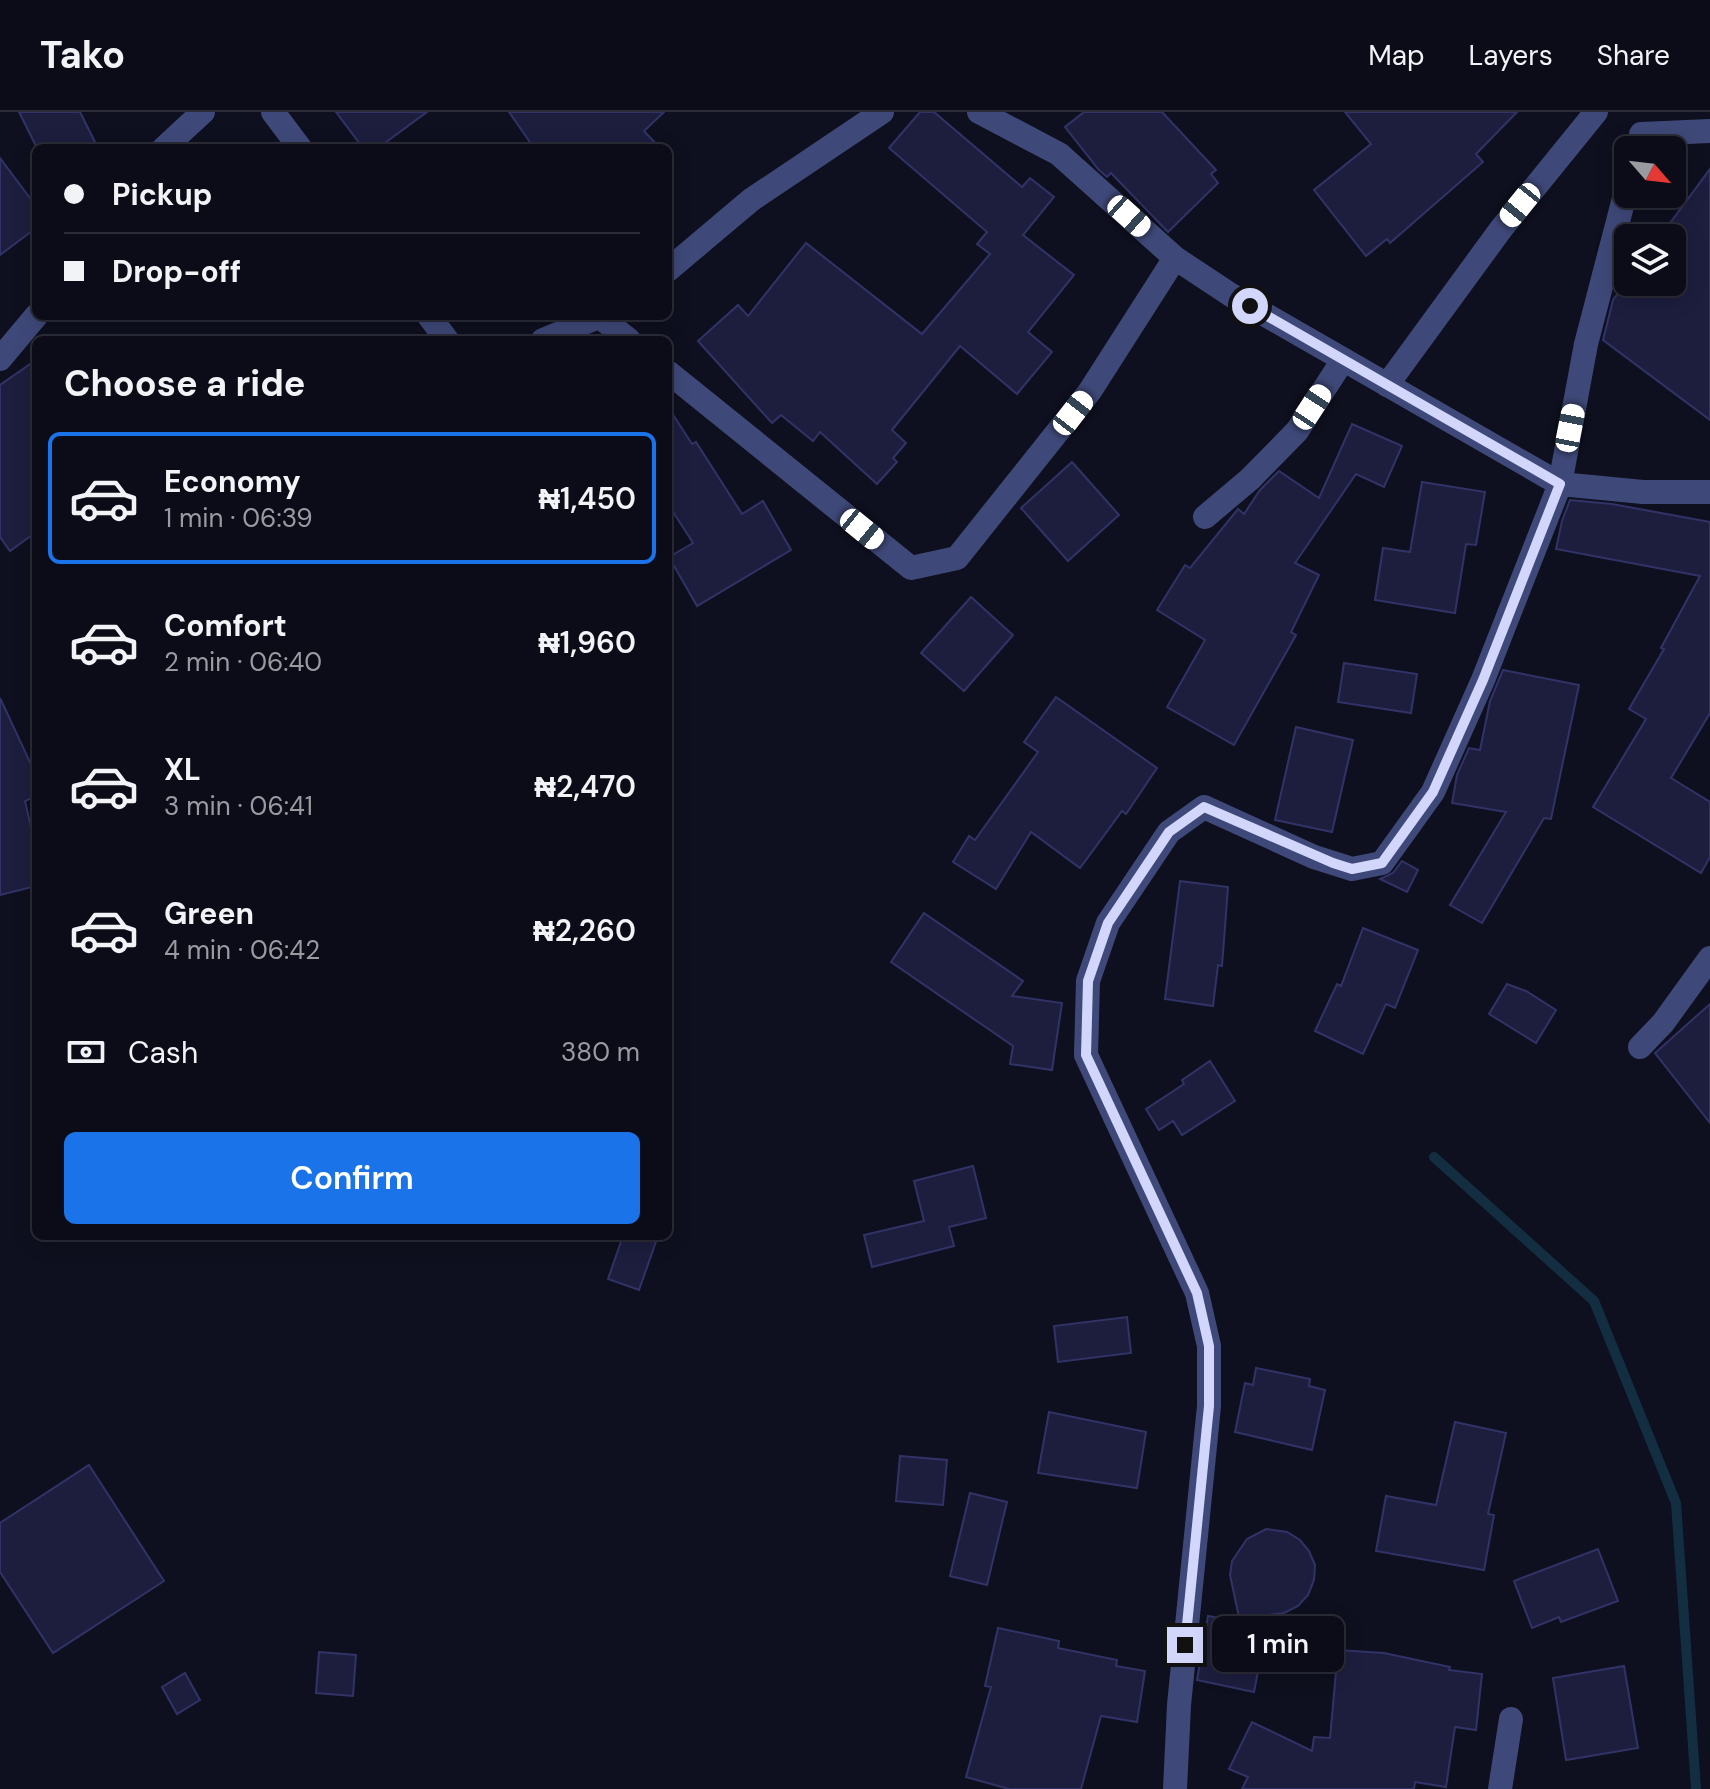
<!DOCTYPE html>
<meta charset="utf-8">
<style>
:root{--surface:#0b0c17;--page:#191a24;--text:#f1f3f6;--muted:#9a9ba1;--line:#2b2c36;--accent:#1a73e8}
body{margin:0;font-family:"DM Sans",sans-serif;background:var(--page);color:var(--text);height:100vh;display:flex;flex-direction:column;font-size:30px;white-space:nowrap}
*{box-sizing:border-box;margin:0}
p{font-size:26px;color:var(--muted)}
.icon{flex:none;width:44px;height:44px;fill:none;stroke:currentColor;stroke-width:2;stroke-linecap:round;stroke-linejoin:round}
.map{position:relative;flex:1;overflow:hidden}
.drawer{position:absolute;left:32px;top:224px;width:640px;height:904px;display:flex;flex-direction:column;background:var(--surface);border-radius:12px;box-shadow:0 4px 20px #0003,0 0 0 2px var(--line)}
.drawer>*{flex:none}
.hud{position:absolute;left:32px;top:32px;width:640px;height:176px;border-radius:12px;box-shadow:0 4px 20px #0003,0 0 0 2px var(--line);display:grid;align-content:center;height:176px;padding:0 32px;background:var(--surface)}
.needle{width:52px;rotate:118deg}
.fabs{position:absolute;left:1614px;top:24px;display:grid;gap:16px}
.fabs a{display:grid;place-items:center;width:72px;height:72px;border-radius:12px;background:var(--surface);box-shadow:0 4px 20px #0003,0 0 0 2px var(--line);font-size:40px}
.end{position:absolute;width:36px;height:36px;margin:-18px;border:10px solid #d2d6fa;background:#111;box-shadow:0 0 0 4px #111}
.from{border-radius:50%}
.bubble{position:absolute;height:56px;border-radius:12px;background:var(--surface);box-shadow:0 4px 20px #0003,0 0 0 2px var(--line);font-size:26px;font-weight:600;line-height:56px;text-align:center}
.car{position:absolute;width:24px;height:48px;margin:-24px -12px;border-radius:10px;box-shadow:0 0 6px 2px #0007;background:linear-gradient(#fff 24%,#345 0 40%,#fff 0 76%,#345 0 86%,#fff 0)}
.hud b{display:flex;align-items:center;gap:28px;height:76px;font-size:30px}
.hud b+b{border-top:2px solid var(--line)}
.hud i{width:20px;height:20px;background:var(--text)}
ul{padding:0;list-style:none}
li{display:flex;align-items:center;gap:24px;height:132px;margin:0 16px 12px;padding:0 16px;border:4px solid transparent;border-radius:12px}
li div{flex:1}
li b{display:block;font-size:30px}
li em{font-style:normal;font-weight:600}
li.on{border-color:var(--accent)}
li>.icon{width:72px;height:72px;stroke-width:1.5}
h2{padding:0 32px;font-size:36px;line-height:96px}
.pay{display:flex;align-items:center;gap:20px;height:88px;padding:0 32px;font-size:30px}
.pay p{margin-inline-start:auto}
.action{display:flex;gap:16px;margin-top:auto;padding:16px 32px}
.action a{flex:1;height:92px;border-radius:12px;background:var(--accent);color:#fff;font-size:32px;font-weight:600;line-height:92px;text-align:center}
header{display:flex;align-items:center;gap:48px;box-sizing:border-box;height:112px;padding:0 40px;background:var(--surface);border-bottom:2px solid var(--line)}
header strong{font-size:38px}
nav{display:flex;gap:44px;margin-inline-start:auto;font-size:28px}
.map>svg:first-child{display:block}
</style>
<header>
<strong>Tako</strong>
<nav><a>Map</a><a>Layers</a><a>Share</a></nav>
</header>
<div class="map">
<svg width="1710" height="1677" viewBox="0 0 1710 1677">
<rect width="100%" height="100%" fill="#0f101f"/>
<g fill="none" stroke-linecap="round" stroke-linejoin="round">
<polyline stroke="#122e40" stroke-width="10" points="1434,1045 1594,1189 1676,1391 1696,1677"/>
</g>
<g fill="#1d1e3e" stroke="#313367" stroke-width="2">
<polygon points="19,0 80,0 98,36 37,36"/>
<polygon points="336,0 427,0 378,36 363,36"/>
<polygon points="509,0 664,0 644,19 660,36 534,36"/>
<polygon points="920,0 934,0 1022,75 1030,66 1054,85 1023,123 1074,163 1028,220 1052,240 1017,282 960,234 892,318 906,331 893,346 897,350 877,372 820,320 813,329 781,303 772,311 698,229 738,193 748,204 806,131 922,222 990,142 977,132 987,120 889,36"/>
<polygon points="1084,0 1162,0 1216,58 1211,62 1218,71 1168,120 1111,61 1107,65 1099,58 1065,15"/>
<polygon points="1345,0 1517,0 1476,42 1483,50 1390,131 1387,127 1366,144 1314,78 1371,32"/>
<polygon points="0,46 36,94 36,116 0,143"/>
<polygon points="1710,57 1710,308 1603,228 1613,188 1628,168 1628,170 1672,170 1672,126 1659,126"/>
<polygon points="36,248 36,420 10,439 0,425 0,273"/>
<polygon points="668,295 692,332 696,330 742,402 763,389 791,438 697,494 669,445 693,431 668,392"/>
<polygon points="1352,312 1402,334 1384,375 1356,362 1295,451 1319,463 1291,520 1296,523 1234,633 1167,595 1205,528 1157,498 1185,453 1190,456 1238,397 1244,402 1260,378 1279,359 1319,386"/>
<polygon points="1072,350 1119,403 1068,449 1021,396"/>
<polygon points="1422,370 1485,380 1476,433 1466,432 1455,501 1375,488 1383,436 1410,440"/>
<polygon points="1570,388 1612,392 1710,410 1710,601 1671,666 1710,690 1710,745 1701,761 1593,695 1646,607 1629,597 1664,537 1661,536 1700,464 1556,437 1562,409"/>
<polygon points="971,485 1013,523 964,579 921,541"/>
<polygon points="1344,551 1417,562 1411,601 1338,590"/>
<polygon points="1503,558 1579,573 1551,707 1544,706 1482,811 1450,793 1506,700 1452,691 1457,663 1469,636 1480,638 1490,589"/>
<polygon points="1056,585 1157,656 1126,702 1122,699 1080,756 1031,720 996,777 953,750 969,724 975,728 1038,640 1024,630"/>
<polygon points="0,586 36,663 36,684 25,689 36,738 36,774 0,783"/>
<polygon points="1296,615 1353,628 1332,720 1275,708"/>
<polygon points="1402,749 1418,758 1407,780 1380,767 1393,761"/>
<polygon points="1180,769 1228,775 1222,854 1218,853 1213,894 1165,887"/>
<polygon points="924,801 1023,869 1012,884 1062,891 1052,958 1010,952 1013,934 891,850"/>
<polygon points="1363,816 1418,838 1395,896 1386,892 1363,942 1315,919 1337,872 1341,874"/>
<polygon points="1507,872 1526,879 1556,898 1536,931 1489,902"/>
<polygon points="1710,892 1710,1011 1655,941"/>
<polygon points="1210,949 1235,989 1182,1023 1173,1009 1159,1018 1146,997 1184,972 1182,968"/>
<polygon points="973,1054 986,1106 949,1115 954,1134 872,1155 864,1123 924,1109 914,1069"/>
<polygon points="623,1124 658,1124 639,1178 608,1167"/>
<polygon points="1127,1205 1131,1241 1058,1250 1054,1214"/>
<polygon points="1256,1256 1310,1267 1309,1274 1325,1278 1312,1338 1235,1320 1245,1271 1253,1273"/>
<polygon points="1049,1300 1146,1320 1137,1376 1038,1361"/>
<polygon points="1455,1310 1506,1321 1488,1402 1494,1403 1484,1458 1376,1439 1386,1384 1436,1393"/>
<polygon points="900,1344 947,1348 943,1393 896,1389"/>
<polygon points="89,1353 164,1469 53,1541 0,1460 0,1411"/>
<polygon points="970,1381 1007,1390 987,1473 950,1464"/>
<polygon points="1266,1417 1287,1420 1300,1428 1309,1439 1315,1453 1314,1468 1308,1483 1298,1494 1284,1501 1269,1503 1254,1580 1197,1568 1208,1504 1240,1510 1230,1463 1232,1449 1247,1427"/>
<polygon points="1598,1437 1618,1489 1561,1510 1559,1505 1532,1516 1514,1469"/>
<polygon points="998,1516 1059,1529 1058,1536 1117,1548 1116,1554 1145,1559 1137,1610 1101,1604 1081,1677 1009,1677 966,1665 991,1575 985,1574"/>
<polygon points="1338,1538 1384,1541 1450,1555 1449,1558 1482,1562 1476,1618 1455,1615 1446,1675 1415,1670 1414,1677 1242,1677 1248,1665 1229,1657 1252,1610 1312,1639 1314,1625 1330,1626"/>
<polygon points="319,1540 356,1543 353,1584 316,1581"/>
<polygon points="1624,1554 1638,1636 1566,1648 1553,1566"/>
<polygon points="185,1561 200,1588 177,1602 162,1575"/>
</g>
<g fill="none" stroke-linecap="round" stroke-linejoin="round">
<g stroke="#3f4979" stroke-width="24">
<polyline points="273,0 300,36"/>
<polyline points="979,0 1059,42 1175,146 1231,183 1560,372 1643,380 1710,380"/>
<polyline points="1641,22 1710,19"/>
<polyline points="164,36 203,0"/>
<polyline points="668,158 751,88 882,0"/>
<polyline points="429,204 447,228"/>
<polyline points="600,205 629,228"/>
<polyline points="543,228 601,204"/>
<polyline points="0,247 36,204"/>
<polyline points="668,260 911,456 957,446 1090,279 1175,146"/>
<polyline points="1387,273 1501,117 1596,0"/>
<polyline points="1205,405 1250,367 1297,319 1343,248"/>
<polyline points="1640,935 1663,911 1710,846"/>
<polyline points="1175,1677 1179,1593 1209,1294 1209,1234 1197,1181 1086,943 1088,869 1108,811 1169,720 1204,695 1314,745 1352,757 1382,751 1433,680 1483,568 1560,372 1586,232 1628,71"/>
<polyline points="1500,1677 1511,1607"/>
</g>
</g>
<g fill="none" stroke-linecap="round" stroke-linejoin="round">
<polyline stroke="#d2d6fa" stroke-width="10" points="1185,1533 1209,1294 1209,1234 1197,1181 1086,943 1088,869 1108,811 1169,720 1204,695 1333,751 1352,757 1382,751 1433,680 1483,568 1560,372 1250,194"/>
</g>
</svg>
<div class="fabs">
<a><svg class="needle" viewBox="-14 -14 28 28"><path d="M0-13l5 13h-10z" fill="#e53935"/><path d="M0 13l5-13h-10z" fill="#9a9ba1"/></svg></a>
<a><svg class="icon" aria-label="layers" viewBox="0 0 24 24"><path d="M12 4l9 5-9 5-9-5zM3 14l9 5 9-5"/></svg></a>
</div>
<i class="end from" style="left:1250px;top:194px"></i>
<i class="end" style="left:1185px;top:1533px"></i>
<div class="bubble" style="left:1212px;top:1504px;width:132px">1 min</div>
<i class="car" style="left:1520px;top:93px;rotate:219deg"></i>
<i class="car" style="left:1129px;top:104px;rotate:132deg"></i>
<i class="car" style="left:1312px;top:295px;rotate:33deg"></i>
<i class="car" style="left:1073px;top:301px;rotate:38deg"></i>
<i class="car" style="left:1570px;top:316px;rotate:11deg"></i>
<i class="car" style="left:862px;top:417px;rotate:129deg"></i>
<div class="hud">
<b><i class="from"></i>Pickup</b>
<b><i></i>Drop-off</b>
</div>
<section class="drawer">
<h2>Choose a ride</h2>
<ul>
<li class="on"><svg class="icon" aria-label="car" viewBox="0 0 24 24"><path d="M5 17H2v-5l4-1 3-4h7l3 4 3 1v5h-3M9 17h6M6 11h13"/><circle cx="7" cy="17" r="2"/><circle cx="17" cy="17" r="2"/></svg><div><b>Economy</b><p>1 min · 06:39</p></div><em>₦1,450</em></li>
<li><svg class="icon" aria-label="car" viewBox="0 0 24 24"><path d="M5 17H2v-5l4-1 3-4h7l3 4 3 1v5h-3M9 17h6M6 11h13"/><circle cx="7" cy="17" r="2"/><circle cx="17" cy="17" r="2"/></svg><div><b>Comfort</b><p>2 min · 06:40</p></div><em>₦1,960</em></li>
<li><svg class="icon" aria-label="car" viewBox="0 0 24 24"><path d="M5 17H2v-5l4-1 3-4h7l3 4 3 1v5h-3M9 17h6M6 11h13"/><circle cx="7" cy="17" r="2"/><circle cx="17" cy="17" r="2"/></svg><div><b>XL</b><p>3 min · 06:41</p></div><em>₦2,470</em></li>
<li><svg class="icon" aria-label="car" viewBox="0 0 24 24"><path d="M5 17H2v-5l4-1 3-4h7l3 4 3 1v5h-3M9 17h6M6 11h13"/><circle cx="7" cy="17" r="2"/><circle cx="17" cy="17" r="2"/></svg><div><b>Green</b><p>4 min · 06:42</p></div><em>₦2,260</em></li>
</ul>
<div class="pay"><svg class="icon" aria-label="cash" viewBox="0 0 24 24"><path d="M3 7h18v10H3z"/><circle cx="12" cy="12" r="2"/></svg>Cash<p>380 m</p></div>
<div class="action"><a>Confirm</a></div>
</section>
</div>
